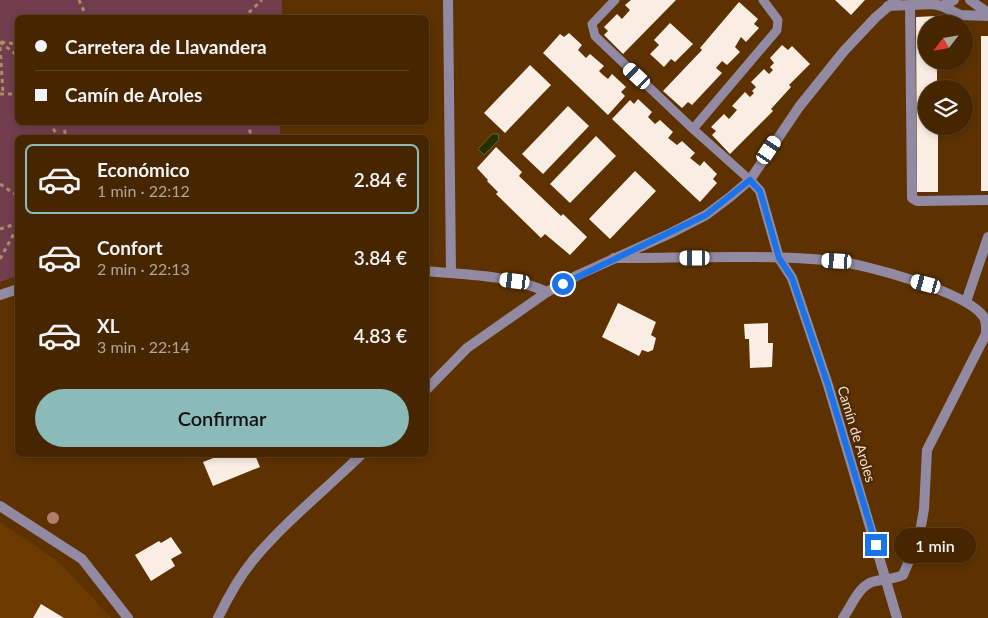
<!DOCTYPE html>
<html lang="es">
<meta charset="utf-8">
<style>
:root{--surface:#462600;--page:#4d2e0a;--text:#f1f3f6;--muted:#b0a599;--line:#5e4322;--accent:#8bbbb9}
body{margin:0;font-family:Lato,sans-serif;background:var(--page);color:var(--text);height:100vh;display:flex;flex-direction:column;font-size:19px;white-space:nowrap}
*{box-sizing:border-box;margin:0}
p{font-size:16px;color:var(--muted)}
.icon{flex:none;width:28px;height:28px;fill:none;stroke:currentColor;stroke-width:2;stroke-linecap:round;stroke-linejoin:round}
.map{position:relative;flex:1;overflow:hidden}
.panel{position:absolute;left:15px;top:135px;width:414px;height:322px;display:flex;flex-direction:column;background:var(--surface);border-radius:8px;box-shadow:0 2px 8px #0003,0 0 0 1px var(--line)}
.panel>*{flex:none}
.guide{position:absolute;left:15px;top:15px;width:414px;height:110px;border-radius:8px;box-shadow:0 2px 8px #0003,0 0 0 1px var(--line);display:grid;align-content:center;height:110px;padding:0 20px;background:var(--surface)}
.needle{width:32px;rotate:239deg}
.controls{position:absolute;left:918px;top:15px;display:grid;gap:10px}
.controls a{display:grid;place-items:center;width:55px;height:55px;border-radius:50%;background:var(--surface);box-shadow:0 2px 8px #0003,0 0 0 1px var(--line);font-size:25px}
.end{position:absolute;width:22px;height:22px;margin:-11px;border:6px solid #1a73e8;background:#fff;box-shadow:0 0 0 2px #fff}
.from{border-radius:50%}
.bubble{position:absolute;height:35px;border-radius:18px;background:var(--surface);box-shadow:0 2px 8px #0003,0 0 0 1px var(--line);font-size:16px;font-weight:600;line-height:35px;text-align:center}
.car{position:absolute;width:15px;height:30px;margin:-15px -8px;border-radius:6px;box-shadow:0 0 4px 1px #0007;background:linear-gradient(#fff 24%,#345 0 40%,#fff 0 76%,#345 0 86%,#fff 0)}
.guide b{display:flex;align-items:center;gap:18px;height:48px;font-size:19px}
.guide b+b{border-top:1px solid var(--line)}
.guide i{width:12px;height:12px;background:var(--text)}
ul{padding:9px 0 0;list-style:none}
li{display:flex;align-items:center;gap:15px;height:70px;margin:0 10px 8px;padding:0 10px;border:2px solid transparent;border-radius:8px}
li div{flex:1}
li b{display:block;font-size:19px}
li em{font-style:normal;font-weight:600}
li.active{border-color:var(--accent)}
li>.icon{width:45px;height:45px;stroke-width:1.5}
.cta{display:flex;gap:10px;margin-top:auto;padding:10px 20px}
.cta a{flex:1;height:58px;border-radius:30px;background:var(--accent);color:#111;font-size:20px;font-weight:600;line-height:58px;text-align:center}
.map>svg:first-child{display:block}
</style>
<div class="map">
<svg width="988" height="618" viewBox="0 0 988 618">
<rect width="100%" height="100%" fill="#5d3200"/>
<polygon fill="#6c3a00" points="0,522 59,562 111,618 0,618"/>
<polygon fill="#723d4d" points="0,0 282,0 282,17 18,18 18,122 280,123 280,137 18,138 17,276 0,282"/>
<polygon fill="#253000" stroke="#65643c" points="492,134 498,134 499,140 484,155 478,149"/>
<g fill="#faeee4">
<polygon points="631,0 676,0 623,54 604,35 608,31 604,27 617,14 622,19 630,10 625,5"/>
<polygon points="835,0 865,0 851,15"/>
<polygon points="739,2 758,19 754,24 759,28 746,42 741,37 735,47 740,52 727,65 722,61 716,68 722,73 692,105 688,102 682,108 663,91 702,50 700,48"/>
<polygon points="937,16 937,24 926,24 926,61 937,61 937,89 926,89 926,126 938,126 938,192 917,192 916,17"/>
<polygon points="670,23 693,44 675,62 671,59 664,67 650,54 659,45 654,40"/>
<polygon points="569,33 582,45 578,50 586,58 590,54 604,66 599,71 603,75 608,79 612,74 626,87 621,92 625,96 608,115 543,53 560,34 564,37"/>
<rect x="981" y="36" width="7" height="155"/>
<polygon points="782,45 788,50 792,46 810,64 789,85 791,87 771,109 773,111 730,154 712,135 716,131 711,127 724,114 729,119 737,110 732,106 745,92 750,97 754,93 752,91 756,87 751,82 764,69 769,74 773,70 770,67 774,63 770,58"/>
<polygon points="530,65 551,85 505,133 484,113"/>
<polygon points="638,99 652,112 648,117 655,124 660,120 673,132 668,138 677,145 682,141 695,153 690,158 700,166 704,161 717,174 713,179 717,183 700,202 612,119 630,100 634,104"/>
<polygon points="568,106 589,126 543,174 522,154"/>
<polygon points="596,136 616,156 570,203 550,184"/>
<polygon points="496,147 522,172 519,176 561,216 563,214 587,237 570,255 545,234 541,238 496,194 498,192 487,181 488,180 477,168"/>
<polygon points="635,171 656,191 610,239 589,219"/>
<polygon points="618,303 656,322 651,335 656,338 653,350 648,352 642,350 639,356 602,337"/>
<polygon points="768,323 768,343 773,343 772,367 750,368 749,339 745,339 744,324"/>
<polygon points="221,455 255,455 260,467 213,486 203,462"/>
<polygon points="171,537 182,553 171,559 175,566 151,581 135,555 159,541 161,543"/>
<polygon points="41,604 64,618 33,618"/>
</g>
<g fill="none" stroke-linecap="round" stroke-linejoin="round">
<g stroke="#ae8c68" stroke-width="3" stroke-dasharray="4 4" stroke-linecap="butt">
<polyline points="79,0 87,18"/>
<polyline points="243,18 262,0"/>
<polyline points="0,42 18,56"/>
<polyline points="1,42 18,44"/>
<polyline points="0,47 3,93"/>
<polyline points="0,94 18,94"/>
<polyline points="49,122 59,138"/>
<polyline points="63,122 66,138"/>
<polyline points="247,122 252,138"/>
<polyline points="0,184 18,196"/>
<polyline points="0,229 18,223"/>
<polyline points="0,259 18,226"/>
</g>
<g stroke="#9289a2" stroke-width="9">
<polyline points="615,0 592,24 595,36 693,129 750,180"/>
<polyline points="693,129 777,30 778,20 763,0"/>
</g>
<g stroke="#9289a2" stroke-width="10">
<polyline points="448,0 451,273"/>
<polyline points="970,0 988,13"/>
<polyline points="888,6 933,4 942,6 960,15 988,16"/>
<polyline points="910,6 912,198 917,201 988,200"/>
<polyline points="942,6 954,0"/>
<polyline points="750,180 760,191 779,258 792,278 828,385 897,618"/>
<path d="M614 258C687 258 762 254 835 261 865 264 966 292 983 316 987 321 986 328 986 334L927 450 924 509 919 538 903 575C894 579 886 579 876 581 860 583 852 605 843 618"/>
<path d="M426 271C466 275 511 275 547 292"/>
<polyline points="0,295 18,289"/>
<polyline points="966,302 988,237"/>
<polyline points="426,390 467,348 547,292 578,275 671,233 706,215 730,197 750,180 799,107 844,51 876,17 896,0"/>
<polyline points="0,506 82,559 128,618"/>
<path d="M218 618C228 597 239 577 254 559 286 521 325 490 361 455"/>
</g>
</g>
<circle fill="#b27d6f" cx="53" cy="518" r="6"/>
<g fill="none" stroke-linecap="round" stroke-linejoin="round">
<polyline stroke="#1a73e8" stroke-width="6" points="563,284 706,215 750,180 760,191 779,258 792,278 828,385 876,545"/>
</g>
<g text-anchor="middle" dominant-baseline="central" stroke-width="5" stroke-linejoin="round" paint-order="stroke">
<g font-size="14" fill="#f9dec7" stroke="#4c2b08">
<text transform="translate(857 434) rotate(73)">Camín de Aroles</text>
</g>
</g>
</svg>
<div class="controls">
<a><svg class="needle" viewBox="-14 -14 28 28"><path d="M0-13l5 13h-10z" fill="#e53935"/><path d="M0 13l5-13h-10z" fill="#b0a599"/></svg></a>
<a><svg class="icon" aria-label="layers" viewBox="0 0 24 24"><path d="M12 4l9 5-9 5-9-5zM3 14l9 5 9-5"/></svg></a>
</div>
<i class="end from" style="left:563px;top:284px"></i>
<i class="end" style="left:876px;top:545px"></i>
<div class="bubble" style="left:894px;top:528px;width:82px">1 min</div>
<i class="car" style="left:637px;top:76px;rotate:313deg"></i>
<i class="car" style="left:769px;top:150px;rotate:34deg"></i>
<i class="car" style="left:695px;top:258px;rotate:270deg"></i>
<i class="car" style="left:837px;top:261px;rotate:273deg"></i>
<i class="car" style="left:515px;top:281px;rotate:277deg"></i>
<i class="car" style="left:926px;top:284px;rotate:285deg"></i>
<div class="guide">
<b><i class="from"></i>Carretera de Llavandera</b>
<b><i></i>Camín de Aroles</b>
</div>
<section class="panel">
<ul>
<li class="active"><svg class="icon" aria-label="car" viewBox="0 0 24 24"><path d="M5 17H2v-5l4-1 3-4h7l3 4 3 1v5h-3M9 17h6M6 11h13"/><circle cx="7" cy="17" r="2"/><circle cx="17" cy="17" r="2"/></svg><div><b>Económico</b><p>1 min · 22:12</p></div><em>2.84 €</em></li>
<li><svg class="icon" aria-label="car" viewBox="0 0 24 24"><path d="M5 17H2v-5l4-1 3-4h7l3 4 3 1v5h-3M9 17h6M6 11h13"/><circle cx="7" cy="17" r="2"/><circle cx="17" cy="17" r="2"/></svg><div><b>Confort</b><p>2 min · 22:13</p></div><em>3.84 €</em></li>
<li><svg class="icon" aria-label="car" viewBox="0 0 24 24"><path d="M5 17H2v-5l4-1 3-4h7l3 4 3 1v5h-3M9 17h6M6 11h13"/><circle cx="7" cy="17" r="2"/><circle cx="17" cy="17" r="2"/></svg><div><b>XL</b><p>3 min · 22:14</p></div><em>4.83 €</em></li>
</ul>
<div class="cta"><a>Confirmar</a></div>
</section>
</div>
